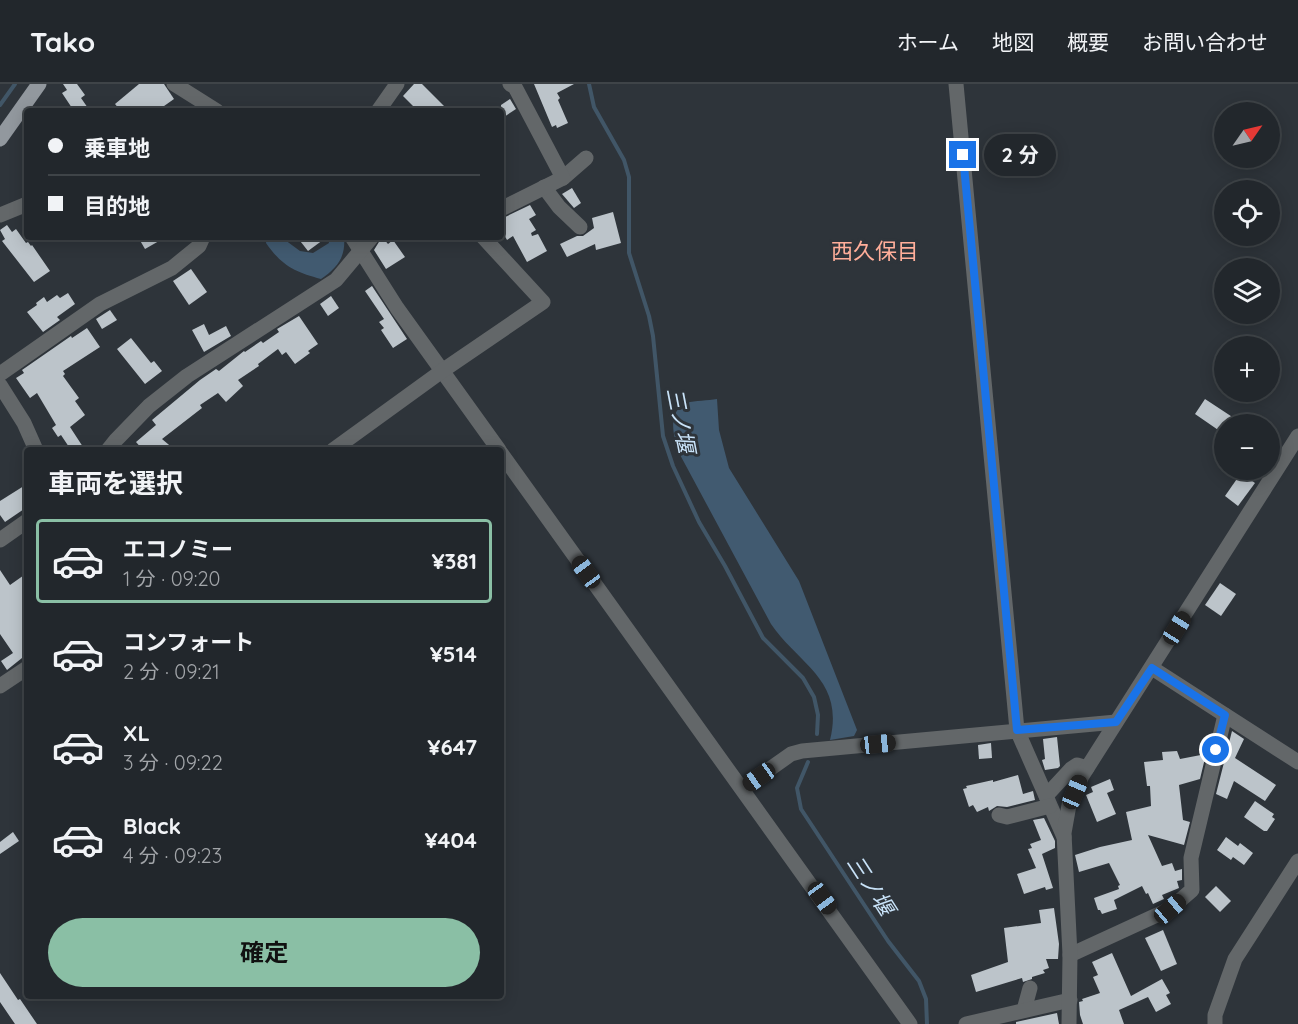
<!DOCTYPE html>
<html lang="ja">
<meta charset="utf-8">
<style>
:root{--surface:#22272c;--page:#2e3338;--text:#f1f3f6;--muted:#a2a5a9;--line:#3f4448;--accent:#8abfa5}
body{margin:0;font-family:Quicksand,"Noto Sans JP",sans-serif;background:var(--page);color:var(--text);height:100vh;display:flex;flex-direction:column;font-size:22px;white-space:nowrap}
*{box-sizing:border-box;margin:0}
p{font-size:20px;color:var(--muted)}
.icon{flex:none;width:33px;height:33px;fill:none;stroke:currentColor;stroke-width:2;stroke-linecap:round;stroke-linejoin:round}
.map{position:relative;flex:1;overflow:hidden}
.details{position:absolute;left:24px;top:363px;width:480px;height:552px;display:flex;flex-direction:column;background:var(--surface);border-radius:6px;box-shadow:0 3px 15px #0003,0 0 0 2px var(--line)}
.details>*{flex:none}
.guide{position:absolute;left:24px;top:24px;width:480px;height:132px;border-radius:6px;box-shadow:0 3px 15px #0003,0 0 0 2px var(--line);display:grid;align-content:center;height:132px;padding:0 24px;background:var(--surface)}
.needle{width:39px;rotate:56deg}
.fabs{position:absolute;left:1214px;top:18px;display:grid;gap:12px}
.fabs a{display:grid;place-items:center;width:66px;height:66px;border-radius:50%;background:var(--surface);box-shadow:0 3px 15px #0003,0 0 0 2px var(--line);font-size:30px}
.end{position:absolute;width:27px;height:27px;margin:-14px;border:8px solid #1a73e8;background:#fff;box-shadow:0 0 0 3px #fff}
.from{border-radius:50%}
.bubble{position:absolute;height:42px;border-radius:21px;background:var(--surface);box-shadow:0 3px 15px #0003,0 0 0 2px var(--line);font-size:20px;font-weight:700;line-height:42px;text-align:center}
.car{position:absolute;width:18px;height:36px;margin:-18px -9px;border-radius:8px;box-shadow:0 0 4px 2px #0007;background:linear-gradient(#222 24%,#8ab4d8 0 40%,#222 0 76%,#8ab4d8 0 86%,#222 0)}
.guide b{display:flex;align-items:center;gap:21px;height:57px;font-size:22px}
.guide b+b{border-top:2px solid var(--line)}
.guide i{width:15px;height:15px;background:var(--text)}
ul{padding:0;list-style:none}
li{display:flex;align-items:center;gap:18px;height:84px;margin:0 12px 9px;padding:0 12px;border:3px solid transparent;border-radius:6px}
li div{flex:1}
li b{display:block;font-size:22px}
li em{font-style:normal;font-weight:700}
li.selected{border-color:var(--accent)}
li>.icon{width:54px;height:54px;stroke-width:1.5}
h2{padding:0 24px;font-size:27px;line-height:72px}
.button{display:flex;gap:12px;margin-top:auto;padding:12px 24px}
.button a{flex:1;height:69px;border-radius:36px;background:var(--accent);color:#111;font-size:24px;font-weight:700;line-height:69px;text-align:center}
header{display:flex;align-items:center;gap:36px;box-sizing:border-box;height:84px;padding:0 30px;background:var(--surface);border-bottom:2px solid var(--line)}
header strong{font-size:28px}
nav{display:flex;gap:33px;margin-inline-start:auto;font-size:21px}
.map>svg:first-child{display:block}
</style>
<header>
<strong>Tako</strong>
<nav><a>ホーム</a><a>地図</a><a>概要</a><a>お問い合わせ</a></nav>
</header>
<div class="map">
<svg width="1298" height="940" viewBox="0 0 1298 940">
<rect width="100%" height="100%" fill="#2e343a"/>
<g fill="#415a70">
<path d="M267 153H281L300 167 313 169 329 159 328 153H344C346 173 337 184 321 195 295 188 282 182 266 159Z"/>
<path d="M717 315 719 346 729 384 799 497 857 646 854 652 830 656C845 596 798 580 771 540L678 367C674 351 666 328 687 319 695 316 708 317 717 315Z"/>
</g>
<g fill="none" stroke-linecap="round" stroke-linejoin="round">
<g stroke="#415667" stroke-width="4">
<polyline points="589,0 594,23 624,76 629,93 629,169 649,232 653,252 663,352 673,382 699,438 725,482 763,554 803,594 814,613 818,631 817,650"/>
<polyline points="0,21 15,0"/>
<polyline points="808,678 797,704 801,725 888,857 919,897 926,915 927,940"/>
</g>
</g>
<g fill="#bcc4ca">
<polygon points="63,0 77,0 85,11 81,14 90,27 74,27 62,9 67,6"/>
<polygon points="139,0 164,0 174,15 157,27 121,27 115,20"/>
<polygon points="414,0 422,0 449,27 418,27 403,12"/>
<polygon points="534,0 574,0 557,9 560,14 558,16 568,39 557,44 556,41 552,43"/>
<polygon points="510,15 516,25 501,35 501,21"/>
<polygon points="572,104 581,119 574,124 562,110"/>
<polygon points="530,121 536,131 529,135 536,146 531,149 532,152 538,150 547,167 527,178 513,152 507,156 501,145 501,135"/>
<polygon points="613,128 621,159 596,166 595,160 567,173 560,160 577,152 583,152 594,144 592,134"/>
<polygon points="7,141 12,148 16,145 26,159 28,158 31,162 32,161 50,187 34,198 2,157 5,155 0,146"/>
<polygon points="138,153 166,153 145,165"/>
<polygon points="297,153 327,153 308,167"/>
<polygon points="382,153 388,160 393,156 405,173 386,185 374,166"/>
<polygon points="191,185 207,208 189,221 173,197"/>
<polygon points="372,202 407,255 393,264 381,246 384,244 379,238 384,235 365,207"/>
<polygon points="68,209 75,220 57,233 60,236 43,248 27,228 37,221 36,219 44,213 47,218 57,211 60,214"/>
<polygon points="331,212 339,224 328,232 320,220"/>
<polygon points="110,226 117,236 102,245 96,235"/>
<polygon points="299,232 318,260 308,267 310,269 295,280 286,268 282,271 278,265 258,280 259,282 238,296 243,302 226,318 218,309 200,321 202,324 162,355 175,366 143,366 136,358 156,341 152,336 200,296 216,285 219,287 244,267 245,268 261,257 263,259 279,248 277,245"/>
<polygon points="204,240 209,251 226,242 231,252 204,268 192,246"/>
<polygon points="87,244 100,263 63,287 65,290 63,292 79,314 75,317 85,331 70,343 85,366 71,366 61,351 58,353 52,344 56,341 37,309 30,314 16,294 24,289 22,286 71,252 72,254"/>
<polygon points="131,254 151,279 154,277 162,287 145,300 117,265"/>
<polygon points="1205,315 1243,340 1224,340 1224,350 1195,330"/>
<polygon points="1241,389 1255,399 1238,422 1225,412"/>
<polygon points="27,400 27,423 5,438 0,431 0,417"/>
<polygon points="0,486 10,501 27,489 27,570 7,586 1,577 13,569 0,550"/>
<polygon points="1220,499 1236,510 1221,532 1205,521"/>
<polygon points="1232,647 1244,655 1235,674 1276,701 1265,717 1234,697 1227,715 1216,710"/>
<polygon points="1057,653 1060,682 1058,684 1045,686 1042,676 1045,675 1043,655"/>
<polygon points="991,659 992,674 979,675 978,661"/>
<polygon points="1177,667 1180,675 1206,670 1200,695 1179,701 1183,736 1190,738 1184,761 1148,751 1162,782 1172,779 1175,787 1182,785 1182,796 1177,797 1179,804 1162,811 1164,815 1153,820 1148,809 1146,810 1142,802 1114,816 1117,825 1102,830 1100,826 1098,826 1094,814 1119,805 1118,802 1120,801 1109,779 1079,788 1075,771 1100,763 1132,756 1126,728 1151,722 1150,702 1147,702 1144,678 1163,676 1162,668"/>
<polygon points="1018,691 1023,710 1033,707 1035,716 1007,723 997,722 989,727 988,723 977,728 973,721 969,723 963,705 967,704 966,702 993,696 993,698"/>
<polygon points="1110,695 1114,706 1107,709 1116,730 1097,738 1086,711 1093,708 1091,703"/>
<polygon points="1255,717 1274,730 1272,733 1275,735 1267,747 1264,747 1244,733"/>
<polygon points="1044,734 1055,757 1055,764 1042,770 1053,804 1046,806 1045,803 1024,810 1017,790 1036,784 1028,765 1032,764 1030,760 1041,756 1033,736"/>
<polygon points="13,748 19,757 0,770 0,758"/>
<polygon points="1226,753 1238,762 1240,759 1253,769 1244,781 1233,773 1231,776 1217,766"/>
<polygon points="1216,802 1231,817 1220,828 1205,813"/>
<polygon points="1054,824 1059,860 1058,875 1046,875 1049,884 1043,886 1045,889 1032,893 1032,895 1023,898 1022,894 976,908 971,891 1008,878 1004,844 1041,839 1039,826"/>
<polygon points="1163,846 1177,880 1161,887 1145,854"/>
<polygon points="1112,869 1131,912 1162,895 1170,909 1166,911 1171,920 1156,928 1148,913 1119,926 1124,940 1083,940 1080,931 1079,918 1083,917 1082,915 1100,909 1093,893 1098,891 1092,878"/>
<polygon points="0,889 18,916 20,915 37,940 15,940 0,918"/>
<polygon points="1057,929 1059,940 1016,940 1016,938"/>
</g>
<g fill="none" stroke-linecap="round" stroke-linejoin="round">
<g stroke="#636769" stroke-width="15">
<polyline points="174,0 217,27"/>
<polyline points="956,0 1017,646 1064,753"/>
<polyline points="378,27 397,0"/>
<polyline points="563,94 586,74"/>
<polyline points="544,103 559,123 580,143"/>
<polyline points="501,125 563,94 515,3 510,0"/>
<polyline points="0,131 27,120"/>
<polyline points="352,153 397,224 499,366"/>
<polyline points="0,290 100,220 172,184 199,162 203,153"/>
<polyline points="0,301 24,339 36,366"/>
<polyline points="108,366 116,356 149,322 187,292 336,196 372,153"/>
<polyline points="333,366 442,287 543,218 483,153"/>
<polyline points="501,369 910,940"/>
<polyline points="0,456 27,437"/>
<polyline points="1152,584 1298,678"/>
<polyline points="0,602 27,584"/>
<polyline points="743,704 791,670 802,667 1116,638"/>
<polyline points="1046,712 1071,685 1077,681 1087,684"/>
<polyline points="999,731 1007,733 1050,722"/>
<polyline points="1070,871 1170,825 1192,806 1191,774 1225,631"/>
<polyline points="1024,926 1030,904"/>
<polyline points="966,940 1070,916"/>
<polyline points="1069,940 1070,871 1064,749 1069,721 1082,692 1298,352"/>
<polyline points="1215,940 1215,931 1235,875 1298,777"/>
</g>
<polyline stroke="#92989e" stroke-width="15" points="0,55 39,0"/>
</g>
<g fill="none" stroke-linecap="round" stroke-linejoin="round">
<polyline stroke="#1a73e8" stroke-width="8" points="963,71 1017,646 1116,638 1152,584 1225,631 1216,666"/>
</g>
<g text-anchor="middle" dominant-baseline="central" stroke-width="6" stroke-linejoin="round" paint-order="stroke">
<g font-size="22" fill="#ffae9a" stroke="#2e343a">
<text x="875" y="167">西久保目</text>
</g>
<g font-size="22" font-style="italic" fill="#c9e3f9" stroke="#2e343a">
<text transform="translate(681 336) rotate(79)">三ノ堰</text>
<text transform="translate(871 801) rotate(57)">三ノ堰</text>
</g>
</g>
</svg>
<div class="fabs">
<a><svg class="needle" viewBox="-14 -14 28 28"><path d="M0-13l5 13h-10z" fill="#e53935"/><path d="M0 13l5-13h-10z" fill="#a2a5a9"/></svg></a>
<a><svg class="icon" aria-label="locate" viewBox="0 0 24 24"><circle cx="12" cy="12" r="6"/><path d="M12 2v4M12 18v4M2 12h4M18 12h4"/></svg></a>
<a><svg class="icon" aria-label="layers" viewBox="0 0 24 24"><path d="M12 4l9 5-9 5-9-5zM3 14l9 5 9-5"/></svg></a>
<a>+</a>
<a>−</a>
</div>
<i class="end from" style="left:1216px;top:666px"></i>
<i class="end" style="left:963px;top:71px"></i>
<div class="bubble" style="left:984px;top:50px;width:72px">2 分</div>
<i class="car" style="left:586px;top:488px;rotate:324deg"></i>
<i class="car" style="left:1177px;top:544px;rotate:32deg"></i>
<i class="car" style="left:878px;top:660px;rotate:84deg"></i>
<i class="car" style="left:759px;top:693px;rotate:235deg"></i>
<i class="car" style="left:1075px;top:708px;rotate:23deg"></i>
<i class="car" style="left:822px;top:814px;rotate:144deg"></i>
<i class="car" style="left:1170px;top:825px;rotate:50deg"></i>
<div class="guide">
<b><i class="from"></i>乗車地</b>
<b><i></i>目的地</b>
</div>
<section class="details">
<h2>車両を選択</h2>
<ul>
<li class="selected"><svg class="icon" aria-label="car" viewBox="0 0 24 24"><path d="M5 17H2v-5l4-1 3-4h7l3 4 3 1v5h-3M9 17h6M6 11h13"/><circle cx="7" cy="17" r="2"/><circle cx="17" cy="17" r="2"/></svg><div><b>エコノミー</b><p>1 分 · 09:20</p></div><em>¥381</em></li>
<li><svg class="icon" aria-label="car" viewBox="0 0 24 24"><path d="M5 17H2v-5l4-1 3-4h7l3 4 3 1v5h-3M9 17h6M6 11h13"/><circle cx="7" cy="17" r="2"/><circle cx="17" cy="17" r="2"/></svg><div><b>コンフォート</b><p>2 分 · 09:21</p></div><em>¥514</em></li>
<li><svg class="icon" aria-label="car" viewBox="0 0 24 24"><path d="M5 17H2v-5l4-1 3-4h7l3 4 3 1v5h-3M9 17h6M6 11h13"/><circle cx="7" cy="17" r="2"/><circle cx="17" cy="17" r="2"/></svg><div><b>XL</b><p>3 分 · 09:22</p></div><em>¥647</em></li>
<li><svg class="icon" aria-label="car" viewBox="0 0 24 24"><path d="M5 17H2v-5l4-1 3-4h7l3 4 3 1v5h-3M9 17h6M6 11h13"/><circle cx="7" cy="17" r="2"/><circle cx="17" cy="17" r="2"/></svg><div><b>Black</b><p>4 分 · 09:23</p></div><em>¥404</em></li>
</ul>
<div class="button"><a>確定</a></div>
</section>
</div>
